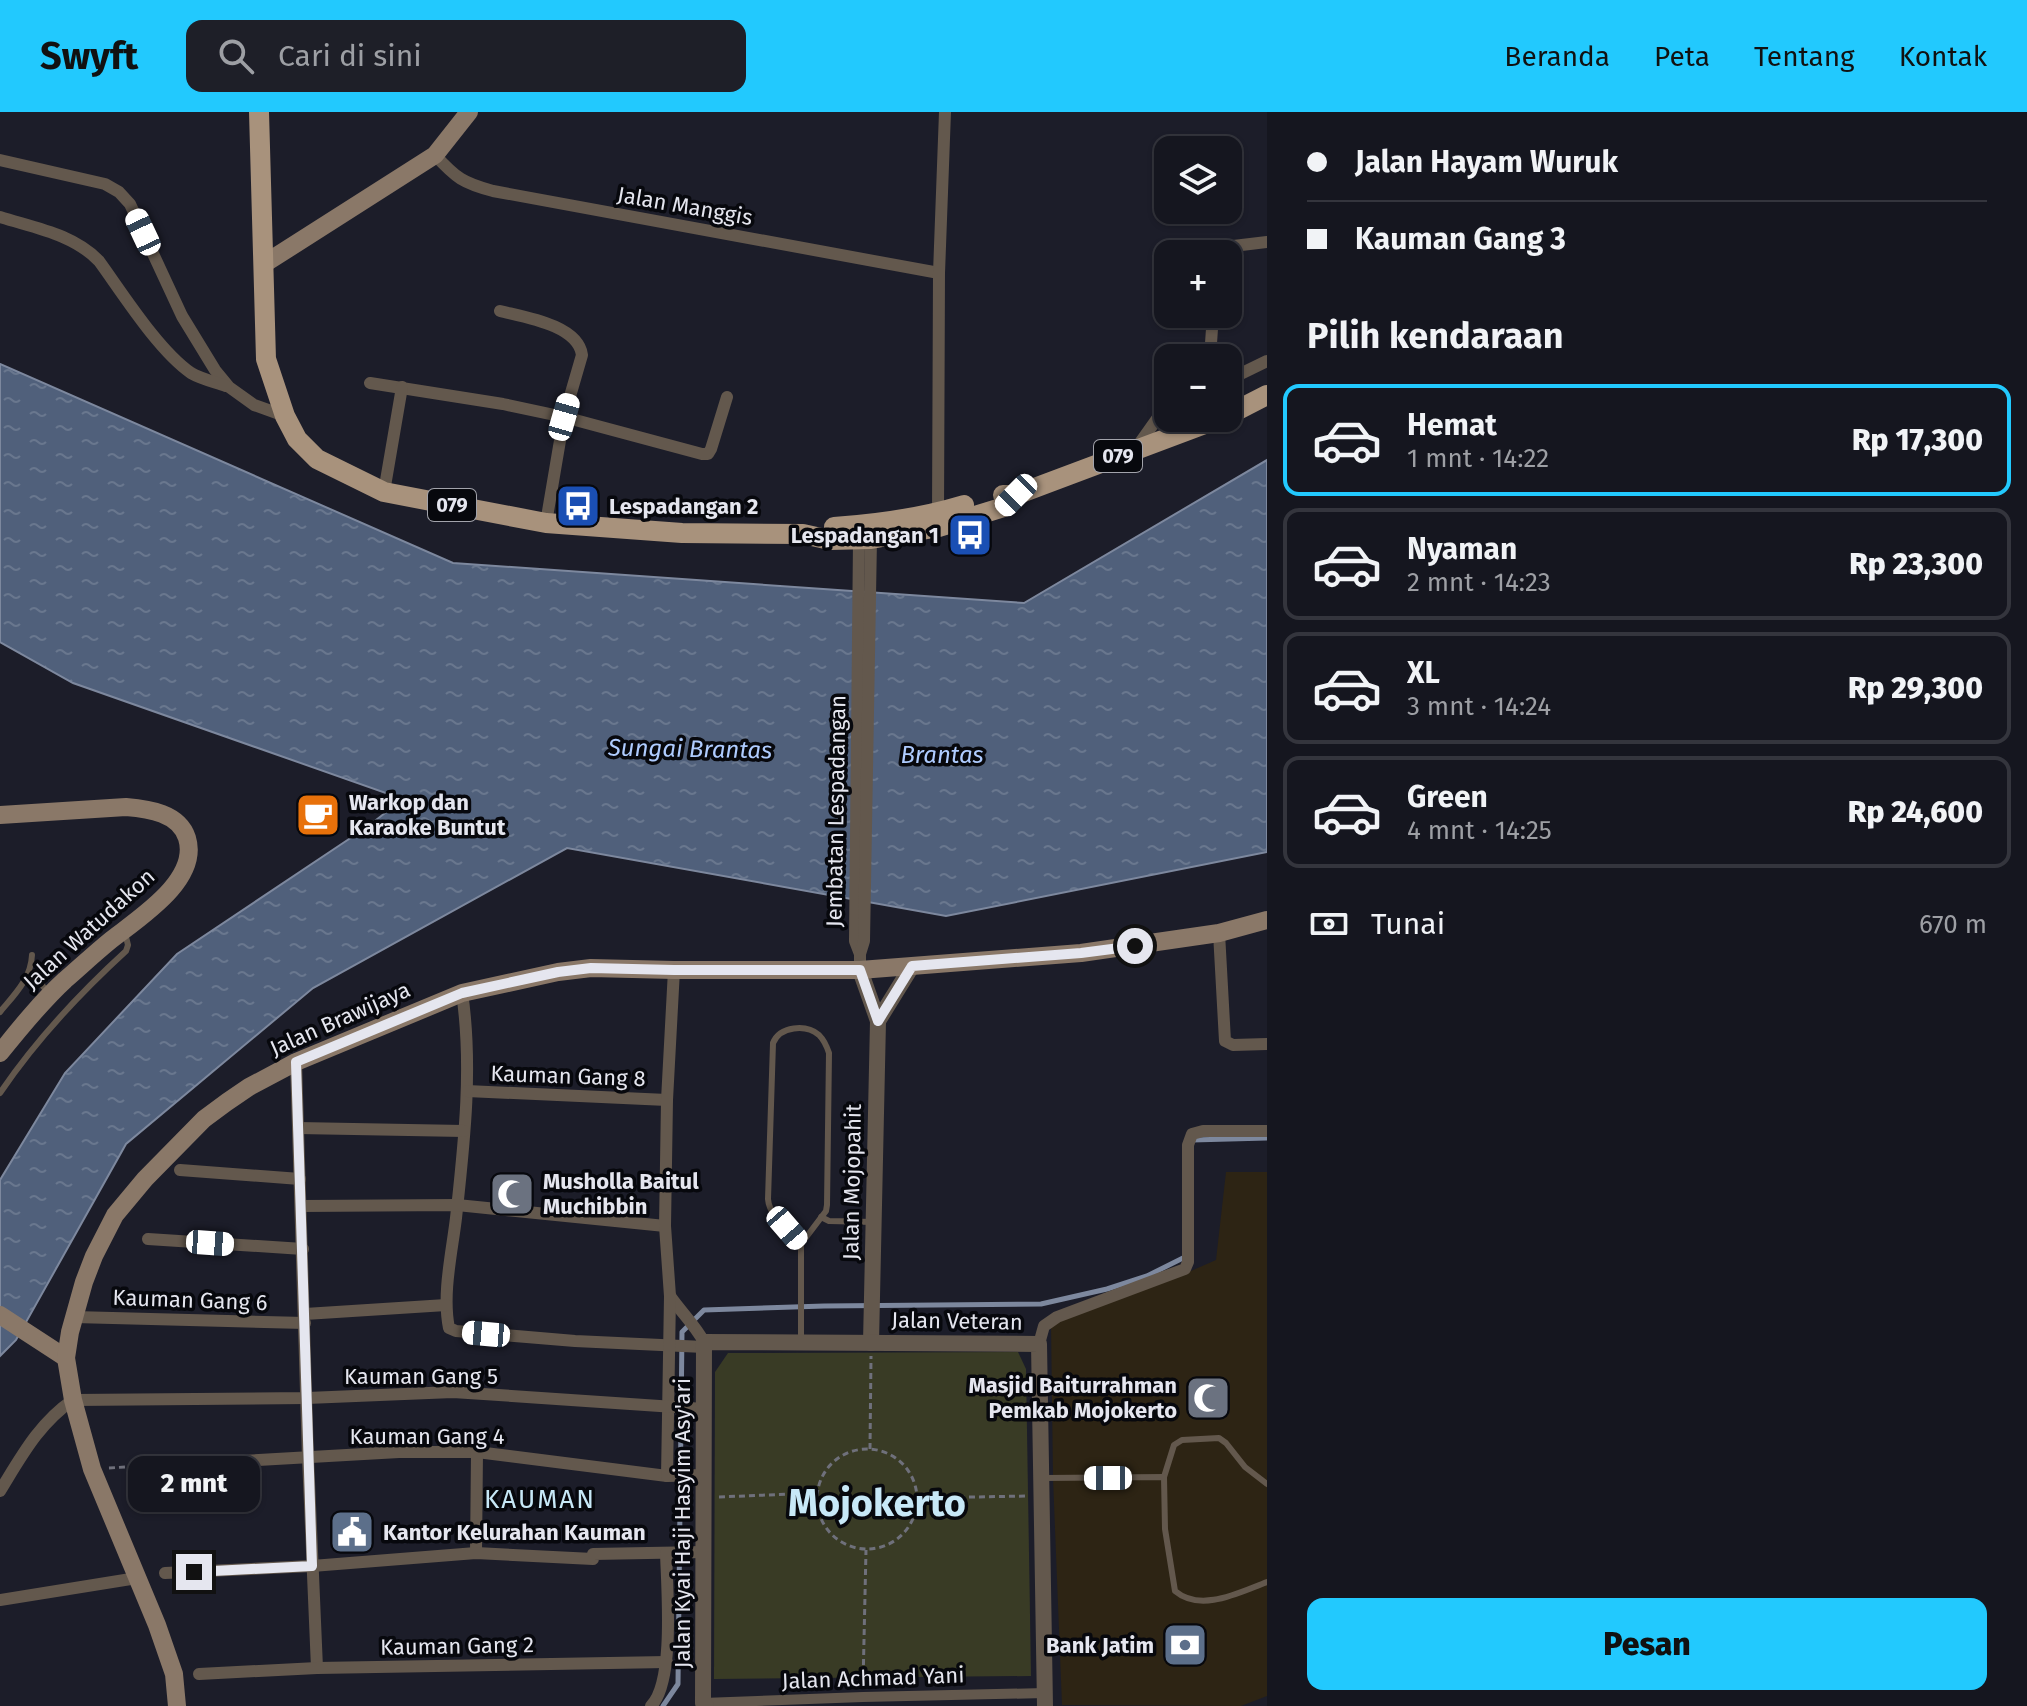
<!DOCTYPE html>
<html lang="id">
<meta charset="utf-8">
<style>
:root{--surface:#15161f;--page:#1e1f28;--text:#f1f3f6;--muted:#9d9fa4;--line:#34353d;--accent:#22c9fe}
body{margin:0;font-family:"Fira Sans",sans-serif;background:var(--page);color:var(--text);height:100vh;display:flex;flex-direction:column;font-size:30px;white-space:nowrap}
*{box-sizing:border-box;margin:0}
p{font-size:26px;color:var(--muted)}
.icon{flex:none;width:44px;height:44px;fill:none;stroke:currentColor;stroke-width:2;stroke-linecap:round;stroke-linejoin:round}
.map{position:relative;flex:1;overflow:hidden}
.side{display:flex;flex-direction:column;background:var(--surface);width:760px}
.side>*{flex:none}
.banner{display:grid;align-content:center;height:176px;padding:0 40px;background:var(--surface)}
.controls{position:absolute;left:1154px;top:24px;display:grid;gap:16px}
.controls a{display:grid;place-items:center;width:88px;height:88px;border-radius:16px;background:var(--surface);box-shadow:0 2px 6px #0004,0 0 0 2px var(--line);font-size:40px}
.end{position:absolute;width:36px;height:36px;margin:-18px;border:10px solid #e5e6ef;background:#111;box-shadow:0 0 0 4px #111}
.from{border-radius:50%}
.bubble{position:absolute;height:56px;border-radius:16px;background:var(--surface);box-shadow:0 2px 6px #0004,0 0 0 2px var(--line);font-size:26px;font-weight:800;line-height:56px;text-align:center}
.car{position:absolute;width:24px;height:48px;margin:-24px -12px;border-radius:10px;box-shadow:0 0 6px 2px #0007;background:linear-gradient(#fff 24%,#345 0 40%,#fff 0 76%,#345 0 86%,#fff 0)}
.banner b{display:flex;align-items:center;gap:28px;height:76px;font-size:30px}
.banner b+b{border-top:2px solid var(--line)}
.banner i{width:20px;height:20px;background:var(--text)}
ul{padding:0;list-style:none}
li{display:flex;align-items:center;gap:24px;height:112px;margin:0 16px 12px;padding:0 24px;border:4px solid var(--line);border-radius:16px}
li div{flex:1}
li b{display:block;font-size:30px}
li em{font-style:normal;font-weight:800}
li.selected{border-color:var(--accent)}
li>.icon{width:72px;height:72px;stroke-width:1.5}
h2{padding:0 40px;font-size:36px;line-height:96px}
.pay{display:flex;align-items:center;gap:20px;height:88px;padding:0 40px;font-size:30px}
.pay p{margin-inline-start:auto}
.action{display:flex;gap:16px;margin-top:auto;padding:16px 40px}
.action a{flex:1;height:92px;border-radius:16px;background:var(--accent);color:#111;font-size:32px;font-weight:800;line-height:92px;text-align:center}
header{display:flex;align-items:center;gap:48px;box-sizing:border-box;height:112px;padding:0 40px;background:var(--accent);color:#111}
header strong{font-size:38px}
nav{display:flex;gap:44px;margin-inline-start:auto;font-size:28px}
.search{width:560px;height:72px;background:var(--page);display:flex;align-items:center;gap:20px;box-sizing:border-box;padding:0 28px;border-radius:16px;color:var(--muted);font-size:30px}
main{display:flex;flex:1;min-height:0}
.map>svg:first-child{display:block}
</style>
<header>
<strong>Swyft</strong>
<div class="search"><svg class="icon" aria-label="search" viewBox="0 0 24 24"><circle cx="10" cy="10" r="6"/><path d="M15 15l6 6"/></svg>Cari di sini</div>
<nav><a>Beranda</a><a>Peta</a><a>Tentang</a><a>Kontak</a></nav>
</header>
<main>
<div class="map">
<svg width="1267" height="1594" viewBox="0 0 1267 1594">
<defs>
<pattern id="water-ripples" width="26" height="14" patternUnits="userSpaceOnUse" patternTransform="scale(2)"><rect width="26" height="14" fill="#50607b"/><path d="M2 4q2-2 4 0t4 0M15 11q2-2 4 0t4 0" fill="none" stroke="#69778e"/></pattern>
</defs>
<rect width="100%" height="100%" fill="#1c1d29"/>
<polygon fill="#2d2414" points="1226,1060 1267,1060 1267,1584 1241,1594 1062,1593 1053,1366 1051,1212 1168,1169 1216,1148"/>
<polygon fill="#393b25" points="1018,1240 1026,1257 1031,1564 714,1567 715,1260 728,1241"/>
<polygon fill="url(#water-ripples)" stroke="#7d889e" stroke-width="2" points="0,252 453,451 1024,491 1267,348 1267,740 946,804 567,736 313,876 126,1032 16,1228 0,1244 0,1068 65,961 177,842 367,715 403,687 73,571 0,530"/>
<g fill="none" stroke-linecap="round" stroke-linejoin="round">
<g stroke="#7d889e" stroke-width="5">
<polyline points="1192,1028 1267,1026"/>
<polyline points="663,1594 678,1572 682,1220 704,1198 824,1194 1041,1192 1107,1177 1147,1164 1185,1145"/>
</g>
<g stroke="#6f707b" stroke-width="3" stroke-dasharray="6 4" stroke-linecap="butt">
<circle cx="867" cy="1387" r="50"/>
<polyline points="870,1337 871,1244"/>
<polyline points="109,1356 125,1355"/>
<polyline points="719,1385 816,1381"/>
<polyline points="919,1386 1027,1384"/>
<polyline points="863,1573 866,1438"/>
</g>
<g stroke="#63584d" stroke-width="6">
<polyline points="30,860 49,881"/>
<path d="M0 900C14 883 31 867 32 843"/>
<path d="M0 981C36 928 79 882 126 839L128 833 125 821"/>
<polyline points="821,1105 829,1109 873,1110"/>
<path d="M801 1132C789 1119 769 1104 768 1087L773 931C780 914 806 912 819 923 824 928 827 935 829 941L827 1093 826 1099 801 1132V1229"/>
<polyline points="1164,1365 1174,1333 1182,1328 1219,1326 1226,1331 1245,1355 1267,1372"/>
<path d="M1044 1366 1164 1365 1165 1417 1175 1479C1201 1501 1240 1480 1267 1470"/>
</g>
<polyline stroke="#63584d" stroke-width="10" points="703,1591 863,1585 1045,1581"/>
<g stroke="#63584d" stroke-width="12">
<path d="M435 43C456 66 463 71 493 79L939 161"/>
<polyline points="0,48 105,72 119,80 130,92 182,204 215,258 229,275 254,293 285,304"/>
<path d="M0 105C35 116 73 122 99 149 123 182 158 238 191 261 201 267 215 270 226 274"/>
<polyline points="1217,142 1221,136 1225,135 1267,130"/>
<path d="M500 199C524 205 578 213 582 243L564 305 546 411"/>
<polyline points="1210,246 1213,202"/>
<polyline points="1228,268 1267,249"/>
<polyline points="370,271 503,292 564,305 702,342 708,342 711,337 727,285"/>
<polyline points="1137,335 1159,304 1168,297"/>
<polyline points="384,380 402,275"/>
<polyline points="938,404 939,161 945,0"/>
<polyline points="859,428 855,829 860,842 860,858"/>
<polyline points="1219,821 1225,929 1233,933 1267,932"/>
<polyline points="860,842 864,829 871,427"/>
<path d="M462 881C473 955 464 1032 456 1106 452 1140 442 1182 449 1216L456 1219 575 1229 704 1235"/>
<polyline points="296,950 308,1346 317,1556"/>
<polyline points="467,979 667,988"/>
<polyline points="298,1016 464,1019"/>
<polyline points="180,1058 300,1067"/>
<polyline points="301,1094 457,1093 665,1114"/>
<polyline points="148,1127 303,1137"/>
<path d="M670 1184C681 1200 695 1213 704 1230"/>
<polyline points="305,1202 446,1193"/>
<polyline points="74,1205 305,1211"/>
<polyline points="1039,1232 1044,1214 1057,1205 1185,1157 1188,1150 1188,1033 1192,1022 1203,1019 1267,1019"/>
<polyline points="137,1355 399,1340 477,1340 667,1364 704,1363"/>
<polyline points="667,1364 670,1184 665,1114 667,988 674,858"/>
<path d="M0 1379C21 1345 39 1311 73 1288L307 1286 453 1280 704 1297"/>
<polyline points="476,1441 477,1340"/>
<polyline points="165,1461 312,1454 476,1441 593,1447 593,1442 703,1440"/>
<polyline points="0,1488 137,1466"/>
<polyline points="199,1562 317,1556 667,1550"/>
<path d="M651 1594C675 1570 667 1476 666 1441"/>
</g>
<g stroke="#63584d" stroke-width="16">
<polyline points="860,858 878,909 871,1231"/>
<polyline points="878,909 912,854"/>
<polyline points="706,1594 703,1591 704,1230 1039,1232 1045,1594"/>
</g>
<g stroke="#8a7868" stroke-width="18">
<polyline points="264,152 435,43 469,0"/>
<path d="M0 703 126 695C149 697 179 701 187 726 200 768 139 806 111 828 95 841 80 855 65 868 41 890 20 916 0 941"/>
<polyline points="0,1203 66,1246"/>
<polyline points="177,1594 174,1562 157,1513 92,1357 73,1288 66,1246 70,1220 84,1170 94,1144 115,1103 145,1067 204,1007 227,990 249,975 296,950 462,881 558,860 591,856 674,858 860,858 1081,841 1219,821 1267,808"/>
</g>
<g stroke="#a8927c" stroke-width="20">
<polyline points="259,0 266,247 285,304 297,327 317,347 384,380 546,411 682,421 803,422 830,428 871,427 939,415 1004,395 1016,383"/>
<polyline points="1228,303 1267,283"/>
<polyline points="1003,383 1016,383 1221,306"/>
<path d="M834 415C878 412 921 406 964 393"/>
</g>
</g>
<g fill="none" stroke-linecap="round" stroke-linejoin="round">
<polyline stroke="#e5e6ef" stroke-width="10" points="194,1460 312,1454 296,950 462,881 558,860 591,856 674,858 860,858 878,909 912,854 1081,841 1135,834"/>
</g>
<defs>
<g id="bus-square" transform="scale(2.3)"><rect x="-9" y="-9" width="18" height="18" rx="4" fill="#1a4fb4" stroke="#07080d"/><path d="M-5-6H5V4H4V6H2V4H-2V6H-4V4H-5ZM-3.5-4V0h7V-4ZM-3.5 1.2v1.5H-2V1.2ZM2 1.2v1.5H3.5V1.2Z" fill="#fff"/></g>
<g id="cafe-square" transform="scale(2.3)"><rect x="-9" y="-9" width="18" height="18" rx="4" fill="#e8710a" stroke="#07080d"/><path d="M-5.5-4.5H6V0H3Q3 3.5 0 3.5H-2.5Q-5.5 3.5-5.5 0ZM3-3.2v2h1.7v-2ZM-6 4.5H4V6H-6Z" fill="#fff"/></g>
<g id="mosque-square" transform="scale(2.3)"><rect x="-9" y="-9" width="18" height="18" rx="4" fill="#6b7280" stroke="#07080d"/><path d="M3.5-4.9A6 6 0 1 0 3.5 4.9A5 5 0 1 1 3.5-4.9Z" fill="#fff"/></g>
<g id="civic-square" transform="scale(2.3)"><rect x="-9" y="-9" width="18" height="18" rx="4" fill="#5c6f8a" stroke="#07080d"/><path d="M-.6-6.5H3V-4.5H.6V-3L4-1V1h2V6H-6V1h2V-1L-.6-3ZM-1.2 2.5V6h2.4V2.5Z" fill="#fff"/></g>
<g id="bank-square" transform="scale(2.3)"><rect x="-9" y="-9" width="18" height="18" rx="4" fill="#5c6f8a" stroke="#07080d"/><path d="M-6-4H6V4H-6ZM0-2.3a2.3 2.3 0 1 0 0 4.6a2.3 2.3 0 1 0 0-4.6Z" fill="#fff"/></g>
</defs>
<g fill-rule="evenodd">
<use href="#bus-square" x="578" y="394"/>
<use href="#bus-square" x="970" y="423"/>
<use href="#cafe-square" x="318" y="703"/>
<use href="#mosque-square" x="512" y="1082"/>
<use href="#mosque-square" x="1208" y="1286"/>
<use href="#civic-square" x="352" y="1420"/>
<use href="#bank-square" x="1185" y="1533"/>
</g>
<g text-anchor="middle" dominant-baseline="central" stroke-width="7" stroke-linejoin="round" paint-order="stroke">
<g fill="#07080d" stroke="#a2a3ab" stroke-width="2">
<rect x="1094" y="328" width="48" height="32" rx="6"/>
<rect x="428" y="377" width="48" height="32" rx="6"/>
</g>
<g font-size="20" font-weight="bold" fill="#e5e6ef">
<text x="1118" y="344">079</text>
<text x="452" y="393">079</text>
</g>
<g font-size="22" fill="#e5e6ef" stroke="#07080d">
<text transform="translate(685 94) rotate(10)">Jalan Manggis</text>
<text transform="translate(836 699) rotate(-89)">Jembatan Lespadangan</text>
<text transform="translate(89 817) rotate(-42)">Jalan Watudakon</text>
<text transform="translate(340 907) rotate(-24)">Jalan Brawijaya</text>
<text transform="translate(568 964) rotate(2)">Kauman Gang 8</text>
<text transform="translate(852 1070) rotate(-89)">Jalan Mojopahit</text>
<text transform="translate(190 1188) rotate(2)">Kauman Gang 6</text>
<text transform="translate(957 1209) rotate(1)">Jalan Veteran</text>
<text x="421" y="1264">Kauman Gang 5</text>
<text x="427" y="1324">Kauman Gang 4</text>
<text transform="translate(682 1411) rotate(-90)">Jalan Kyai Haji Hasyim Asy'ari</text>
<text transform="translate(457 1534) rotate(-1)">Kauman Gang 2</text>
<text transform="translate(873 1566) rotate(-2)">Jalan Achmad Yani</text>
</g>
<g font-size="22" font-weight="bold" fill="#e5e6ef" stroke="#07080d" text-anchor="start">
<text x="609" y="394">Lespadangan 2</text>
<text x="939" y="423" text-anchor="end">Lespadangan 1</text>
<text x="349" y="690">Warkop dan<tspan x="349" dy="25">Karaoke Buntut</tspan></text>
<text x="543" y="1069">Musholla Baitul<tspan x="543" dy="25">Muchibbin</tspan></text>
<text x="1177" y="1273" text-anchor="end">Masjid Baiturrahman<tspan x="1177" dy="25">Pemkab Mojokerto</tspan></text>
<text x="383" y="1420">Kantor Kelurahan Kauman</text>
<text x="1154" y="1533" text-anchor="end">Bank Jatim</text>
</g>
<g font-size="24" font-style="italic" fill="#afccff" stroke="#07080d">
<text transform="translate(690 637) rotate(1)">Sungai Brantas</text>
<text x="942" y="643">Brantas</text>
</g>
<g font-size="26" letter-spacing="2" fill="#c7e8f7" stroke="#07080d">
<text x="540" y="1387">KAUMAN</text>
</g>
<g font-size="38" font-weight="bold" fill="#c7e8f7" stroke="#07080d">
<text x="877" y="1391">Mojokerto</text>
</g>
</g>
</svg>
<div class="controls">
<a><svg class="icon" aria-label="layers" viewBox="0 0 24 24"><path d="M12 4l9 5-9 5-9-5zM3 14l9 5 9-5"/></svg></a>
<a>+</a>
<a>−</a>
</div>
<i class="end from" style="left:1135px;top:834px"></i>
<i class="end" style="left:194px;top:1460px"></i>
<div class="bubble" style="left:128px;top:1344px;width:132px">2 mnt</div>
<i class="car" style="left:143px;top:120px;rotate:335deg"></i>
<i class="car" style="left:564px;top:305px;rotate:16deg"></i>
<i class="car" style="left:1016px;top:383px;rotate:225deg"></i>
<i class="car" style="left:787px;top:1116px;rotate:139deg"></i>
<i class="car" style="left:210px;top:1131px;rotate:94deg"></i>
<i class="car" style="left:486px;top:1222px;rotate:275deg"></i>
<i class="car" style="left:1108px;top:1366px;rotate:270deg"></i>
</div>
<section class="side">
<div class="banner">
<b><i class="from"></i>Jalan Hayam Wuruk</b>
<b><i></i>Kauman Gang 3</b>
</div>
<h2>Pilih kendaraan</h2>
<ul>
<li class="selected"><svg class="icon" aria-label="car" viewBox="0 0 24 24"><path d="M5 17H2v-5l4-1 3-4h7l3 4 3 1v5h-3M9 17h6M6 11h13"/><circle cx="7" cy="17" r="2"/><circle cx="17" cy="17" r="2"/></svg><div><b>Hemat</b><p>1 mnt · 14:22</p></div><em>Rp 17,300</em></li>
<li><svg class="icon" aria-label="car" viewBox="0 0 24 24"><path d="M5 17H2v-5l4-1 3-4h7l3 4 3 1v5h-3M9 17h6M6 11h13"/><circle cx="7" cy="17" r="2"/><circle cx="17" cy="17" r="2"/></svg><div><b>Nyaman</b><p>2 mnt · 14:23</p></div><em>Rp 23,300</em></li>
<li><svg class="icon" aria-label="car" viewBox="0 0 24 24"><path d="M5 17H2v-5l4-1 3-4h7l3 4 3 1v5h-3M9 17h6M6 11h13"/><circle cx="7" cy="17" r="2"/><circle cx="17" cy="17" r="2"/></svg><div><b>XL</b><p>3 mnt · 14:24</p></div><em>Rp 29,300</em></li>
<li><svg class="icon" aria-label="car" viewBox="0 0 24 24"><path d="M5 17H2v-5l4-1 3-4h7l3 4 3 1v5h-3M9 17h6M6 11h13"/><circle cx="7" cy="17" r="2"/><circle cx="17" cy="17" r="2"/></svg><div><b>Green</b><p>4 mnt · 14:25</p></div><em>Rp 24,600</em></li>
</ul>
<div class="pay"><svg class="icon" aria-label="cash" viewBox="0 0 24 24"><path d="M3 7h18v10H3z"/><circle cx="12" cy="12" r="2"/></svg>Tunai<p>670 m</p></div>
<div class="action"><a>Pesan</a></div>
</section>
</main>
